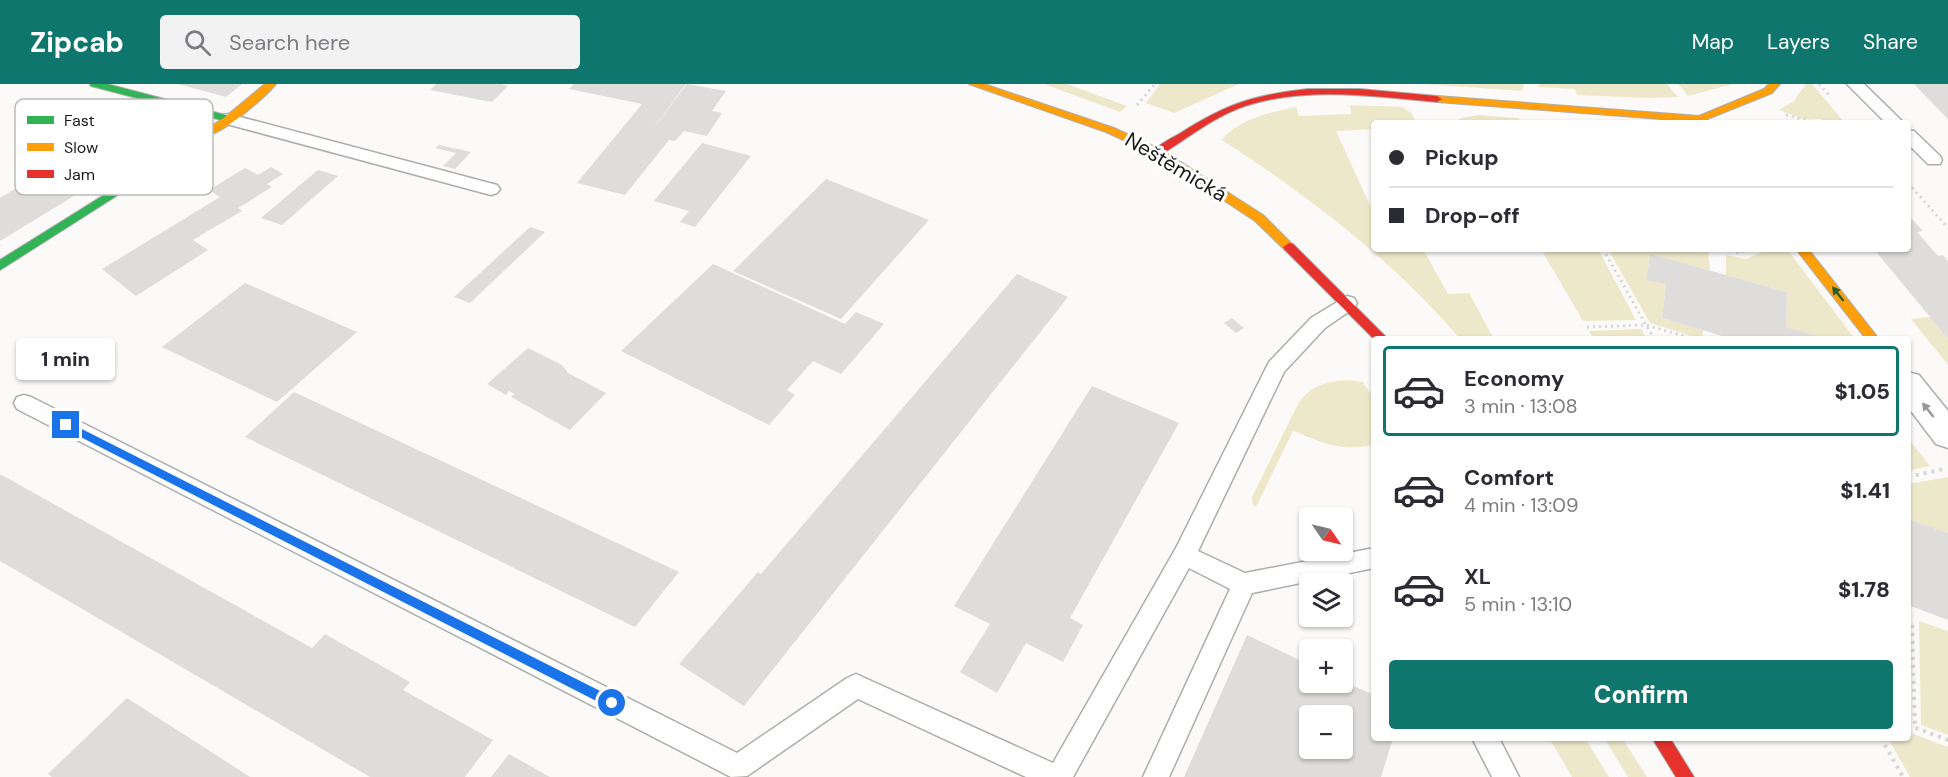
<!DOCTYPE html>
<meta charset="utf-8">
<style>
:root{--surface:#fff;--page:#f2f2f3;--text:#2b2b33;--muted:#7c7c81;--line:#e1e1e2;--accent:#0f766e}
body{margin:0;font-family:"DM Sans",sans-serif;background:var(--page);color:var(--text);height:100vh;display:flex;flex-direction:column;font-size:22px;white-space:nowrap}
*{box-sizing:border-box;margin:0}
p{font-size:20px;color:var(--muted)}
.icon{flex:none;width:33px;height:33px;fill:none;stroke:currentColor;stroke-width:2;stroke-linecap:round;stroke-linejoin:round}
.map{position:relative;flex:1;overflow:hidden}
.details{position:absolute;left:1371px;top:252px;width:540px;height:405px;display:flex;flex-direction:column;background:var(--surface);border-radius:6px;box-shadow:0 2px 4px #0004}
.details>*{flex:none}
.guide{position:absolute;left:1371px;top:36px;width:540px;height:132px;border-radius:6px;box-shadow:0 2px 4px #0004;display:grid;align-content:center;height:132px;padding:0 18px;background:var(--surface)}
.needle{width:39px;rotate:124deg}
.tools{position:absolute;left:1299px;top:423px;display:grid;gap:12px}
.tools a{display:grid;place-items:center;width:54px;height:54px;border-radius:6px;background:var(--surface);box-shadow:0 2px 4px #0004;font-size:30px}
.end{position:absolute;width:27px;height:27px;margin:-14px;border:8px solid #1a73e8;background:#fff;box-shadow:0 0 0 3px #fff}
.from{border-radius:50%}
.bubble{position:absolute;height:42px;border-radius:6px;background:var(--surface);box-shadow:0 2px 4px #0004;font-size:20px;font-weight:800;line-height:42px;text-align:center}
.guide b{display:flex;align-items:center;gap:21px;height:57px;font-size:22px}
.guide b+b{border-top:2px solid var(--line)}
.guide i{width:15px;height:15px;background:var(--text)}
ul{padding:10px 0 0;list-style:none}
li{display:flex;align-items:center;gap:18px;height:90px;margin:0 12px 9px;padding:0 6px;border:3px solid transparent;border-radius:6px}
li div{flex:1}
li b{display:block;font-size:22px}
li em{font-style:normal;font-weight:800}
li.selected{border-color:var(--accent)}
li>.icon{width:54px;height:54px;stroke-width:1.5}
.primary-button{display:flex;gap:12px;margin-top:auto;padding:12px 18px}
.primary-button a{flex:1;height:69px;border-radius:6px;background:var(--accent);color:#fff;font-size:24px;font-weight:800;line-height:69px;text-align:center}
header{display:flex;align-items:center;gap:36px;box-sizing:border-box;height:84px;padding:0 30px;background:var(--accent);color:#fff}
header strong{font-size:28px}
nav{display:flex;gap:33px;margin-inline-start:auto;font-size:21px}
.search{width:420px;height:54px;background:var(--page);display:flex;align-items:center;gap:15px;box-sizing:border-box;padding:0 21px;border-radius:6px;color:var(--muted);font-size:22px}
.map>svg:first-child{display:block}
</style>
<header>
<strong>Zipcab</strong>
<div class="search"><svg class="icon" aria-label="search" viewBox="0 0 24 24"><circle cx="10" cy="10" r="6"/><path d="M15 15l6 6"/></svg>Search here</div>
<nav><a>Map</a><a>Layers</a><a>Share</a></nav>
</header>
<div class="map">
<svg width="1948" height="693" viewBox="0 0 1948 693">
<rect width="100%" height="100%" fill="#fbfaf8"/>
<g fill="#eee8cb">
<polygon points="1044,0 1067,0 1127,22 1120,28"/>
<polygon points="1160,0 1239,0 1174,29 1146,19"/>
<polygon points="1424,0 1522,0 1524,1 1522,7"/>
<polygon points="1539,0 1667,0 1678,13 1650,14 1577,11 1575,5 1538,3"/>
<polygon points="1678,0 1733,0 1688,12"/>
<polygon points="1806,0 1812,0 1845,39 1825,39 1821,35 1803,35 1779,26 1794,17"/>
<path d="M1350 21 1403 23 1412 30 1416 39H1374V45L1336 47 1374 130V165H1423L1448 210 1469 209 1494 255H1460C1394 177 1307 111 1222 56 1236 36 1272 28 1296 23L1299 32 1351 30Z"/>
<polygon points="1478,31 1518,34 1522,39 1454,39 1461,34"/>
<polygon points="1541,165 1598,165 1636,236 1583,237"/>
<polygon points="1608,165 1708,165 1710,187 1650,170 1646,195 1666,200 1662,234 1703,246 1702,255 1650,239"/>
<polygon points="1768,165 1787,165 1855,255 1816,255 1816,251 1786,243 1787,208 1726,191 1726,171 1746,175"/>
<polygon points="1930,233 1948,255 1948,281 1911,235"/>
<polygon points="1641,245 1647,255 1594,255 1589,247"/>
<path d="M1350 296 1363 298 1374 315V361C1337 367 1327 360 1293 347L1256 423 1253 421 1252 413 1299 318C1313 300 1328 297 1350 296Z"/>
<polygon points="1908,354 1930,382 1908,387"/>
<polygon points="1948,393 1948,449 1908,435 1908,400"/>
<polygon points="1919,537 1948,547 1948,651 1921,641"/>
<polygon points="1908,648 1948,663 1948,693 1910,693 1888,654 1908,654"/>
<polygon points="1549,654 1585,654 1609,693 1572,693"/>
<polygon points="1604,654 1622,654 1647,693 1628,693"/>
</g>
<g fill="#dedddc" fill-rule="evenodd">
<polygon points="178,0 242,0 226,13"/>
<polygon points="436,0 501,0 508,2 492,18 430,6"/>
<polygon points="574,0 686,0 648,51 687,0 726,7 712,27 722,29 707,52 684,47 675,57 669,56 625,111 577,99 642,20 569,5"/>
<polygon points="1914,0 1948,0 1948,35 1940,27"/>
<polygon points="80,16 179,41 177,49 0,157 0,114 16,104 21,107 100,59 84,55 81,57 71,55 68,57 44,51 47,49 37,47"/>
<polygon points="702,59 751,72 695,143 680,138 689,127 654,117"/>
<polygon points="439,61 471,68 455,85 443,82 456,69 435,64"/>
<polygon points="271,83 283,90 267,100 272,103 238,124 242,127 193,156 208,166 136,212 102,185 220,113 209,106 245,84 258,91"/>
<polygon points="318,86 338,92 282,141 261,134"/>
<polygon points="826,95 929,136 841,235 733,187"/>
<polygon points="1908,131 1923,147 1917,148 1938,172 1943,171 1948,177 1948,255 1874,165 1908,165"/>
<polygon points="530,143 545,148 470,219 454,213"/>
<polygon points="1650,170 1787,208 1786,243 1816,251 1816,255 1732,255 1662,234 1666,200 1646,196"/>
<polygon points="713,180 845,240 856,228 884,240 841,290 813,277 787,306 795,311 769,341 621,267"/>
<polygon points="1017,190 1068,213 744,622 679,580 758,488 761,490"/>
<polygon points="245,199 357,248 277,318 162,263"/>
<polygon points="1232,234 1244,244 1236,249 1224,239"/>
<polygon points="528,264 562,281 568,289 606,309 570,346 511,313 515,310 509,307 506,311 487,300"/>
<polygon points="1092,302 1179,339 1070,534 1083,541 1063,578 1026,559 997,609 960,588 990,540 954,522"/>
<polygon points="294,308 679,488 635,543 245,353"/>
<polygon points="0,390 312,564 325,550 410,598 403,606 493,656 465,693 370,693 0,477"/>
<polygon points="1908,435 1948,449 1948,536 1908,521"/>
<path d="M1247 551 1310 581V598L1342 597 1374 611V654H1393L1381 693H1184ZM1310 632H1342V664H1310Z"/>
<polygon points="127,614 213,669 250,693 52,693 48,690"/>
<polygon points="509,670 550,693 491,693"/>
</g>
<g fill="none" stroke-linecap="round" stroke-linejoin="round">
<g stroke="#adadac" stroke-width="3">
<g id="lane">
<polygon points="1847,0 1864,0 1904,39 1886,39"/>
<polygon points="229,30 497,101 500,105 497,109 491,111 223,39 221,35 223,31"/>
<polygon points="1908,46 1914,47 1940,72 1942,76 1940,80 1928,80 1908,60"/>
<polygon points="1347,212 1354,214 1357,219 1354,224 1325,244 1284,288 1198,467 1245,489 1374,464 1374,484 1252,509 1169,693 1143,693 1230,505 1189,484 1073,693 1026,693 858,615 747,692 731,693 17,325 14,319 17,313 24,311 31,313 737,669 847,594 856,590 1053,679 1176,464 1269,278 1311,234"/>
<polygon points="1472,654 1499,654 1519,693 1492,693"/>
</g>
</g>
<g stroke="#adadac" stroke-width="3">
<polygon id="street" points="1908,288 1919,291 1948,327 1948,364 1936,360 1908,323"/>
</g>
<g stroke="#adadac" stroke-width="2">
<g id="fast">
<polygon points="90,0 107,0 233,33 234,35 229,38 91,2"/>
<polygon points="208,46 212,47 212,51 0,186 0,176"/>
</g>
</g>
<g stroke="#adadac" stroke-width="2">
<g id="slow">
<path d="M265 0H276C266 12 219 54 204 51V47L225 33Z"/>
<polygon points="969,0 984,0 1114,44 1162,66 1263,131 1295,163 1293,166 1285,166 1255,137 1154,70 1106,48"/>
<polygon points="1769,0 1780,0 1772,9 1700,38 1437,18 1432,15 1437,12 1699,32 1764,5"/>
<polygon points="1796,165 1808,165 1879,255 1866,255"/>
</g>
</g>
<g stroke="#adadac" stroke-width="2">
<g id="jam">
<path d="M1308 5H1360L1437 12 1442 15 1437 18C1373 12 1299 1 1237 25 1210 36 1186 55 1162 70H1154L1153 68C1159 60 1170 55 1179 50 1226 20 1253 11 1308 5Z"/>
<polygon points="1289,159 1293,160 1388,255 1374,255 1285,166 1283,163"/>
<polygon points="1652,654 1670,654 1694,693 1676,693"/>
</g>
</g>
<g stroke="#d6d6d6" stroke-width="3" stroke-dasharray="2 4" stroke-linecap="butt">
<polyline points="1819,0 1829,11"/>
<polyline points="1137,21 1155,0"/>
<polyline points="1786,31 1817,39"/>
<polyline points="1908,99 1948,144"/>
<polyline points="1603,165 1654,255"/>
<polyline points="1725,165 1740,169 1749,165"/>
<polyline points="1587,243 1646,241 1695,255"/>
</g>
<g stroke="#d6d6d6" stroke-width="4" stroke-dasharray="3 5" stroke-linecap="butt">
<polyline points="1908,393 1944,385"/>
<polyline points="1908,536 1912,537 1915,644"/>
<polyline points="1908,641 1948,656"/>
<polyline points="1881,654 1903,693"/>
</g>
<use href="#lane" fill="#fefefe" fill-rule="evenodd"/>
<use href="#street" fill="#fefefe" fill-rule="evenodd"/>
<use href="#fast" fill="#30b455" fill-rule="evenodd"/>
<use href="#slow" fill="#ff9f0a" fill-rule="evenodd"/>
<use href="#jam" fill="#e5322d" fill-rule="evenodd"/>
</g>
<defs><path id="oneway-solid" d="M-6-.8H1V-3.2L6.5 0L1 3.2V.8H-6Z" transform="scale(1.5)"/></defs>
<use fill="#245f34" href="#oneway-solid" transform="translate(1838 210) rotate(-128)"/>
<use fill="#979797" href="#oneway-solid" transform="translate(1928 326) rotate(-128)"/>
<polygon fill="#1a73e8" points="66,337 616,615 616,623 608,623 63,344 61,341"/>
<g text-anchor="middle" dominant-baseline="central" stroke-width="6" stroke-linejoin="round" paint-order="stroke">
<g font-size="21" fill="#1a1a19" stroke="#fff">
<text transform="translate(1176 83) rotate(31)">Neštěmická</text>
</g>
</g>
<rect x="15" y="15" width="198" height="96" rx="9" fill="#fff" stroke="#bababa" stroke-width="1.5"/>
<rect x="27" y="32" width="27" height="8" fill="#30b455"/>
<rect x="27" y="59" width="27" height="8" fill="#ff9f0a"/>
<rect x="27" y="86" width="27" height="8" fill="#e5322d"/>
<g font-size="16" fill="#1a1a19">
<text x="64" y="42">Fast</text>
<text x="64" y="69">Slow</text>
<text x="64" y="96">Jam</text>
</g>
</svg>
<div class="tools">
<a><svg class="needle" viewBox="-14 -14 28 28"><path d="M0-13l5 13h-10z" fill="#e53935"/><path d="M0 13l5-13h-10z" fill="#7c7c81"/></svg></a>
<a><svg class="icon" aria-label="layers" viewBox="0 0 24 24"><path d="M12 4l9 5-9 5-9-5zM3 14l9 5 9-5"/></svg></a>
<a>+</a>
<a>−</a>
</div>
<i class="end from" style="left:612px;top:619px"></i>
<i class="end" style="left:66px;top:341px"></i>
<div class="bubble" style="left:16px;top:254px;width:99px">1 min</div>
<div class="guide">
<b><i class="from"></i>Pickup</b>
<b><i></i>Drop-off</b>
</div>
<section class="details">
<ul>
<li class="selected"><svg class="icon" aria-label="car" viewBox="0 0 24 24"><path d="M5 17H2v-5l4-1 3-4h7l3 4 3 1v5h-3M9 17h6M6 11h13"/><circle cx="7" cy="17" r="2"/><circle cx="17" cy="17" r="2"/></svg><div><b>Economy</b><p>3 min · 13:08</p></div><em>$1.05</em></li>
<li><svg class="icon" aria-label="car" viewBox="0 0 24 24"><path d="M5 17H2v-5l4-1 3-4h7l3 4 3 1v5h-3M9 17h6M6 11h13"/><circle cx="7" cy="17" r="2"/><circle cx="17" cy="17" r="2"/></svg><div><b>Comfort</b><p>4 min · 13:09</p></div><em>$1.41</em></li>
<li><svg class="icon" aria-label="car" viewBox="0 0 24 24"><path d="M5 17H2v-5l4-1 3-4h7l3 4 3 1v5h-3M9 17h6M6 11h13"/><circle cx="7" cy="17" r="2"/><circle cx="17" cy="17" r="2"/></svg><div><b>XL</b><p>5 min · 13:10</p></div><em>$1.78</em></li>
</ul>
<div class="primary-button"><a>Confirm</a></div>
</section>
</div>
